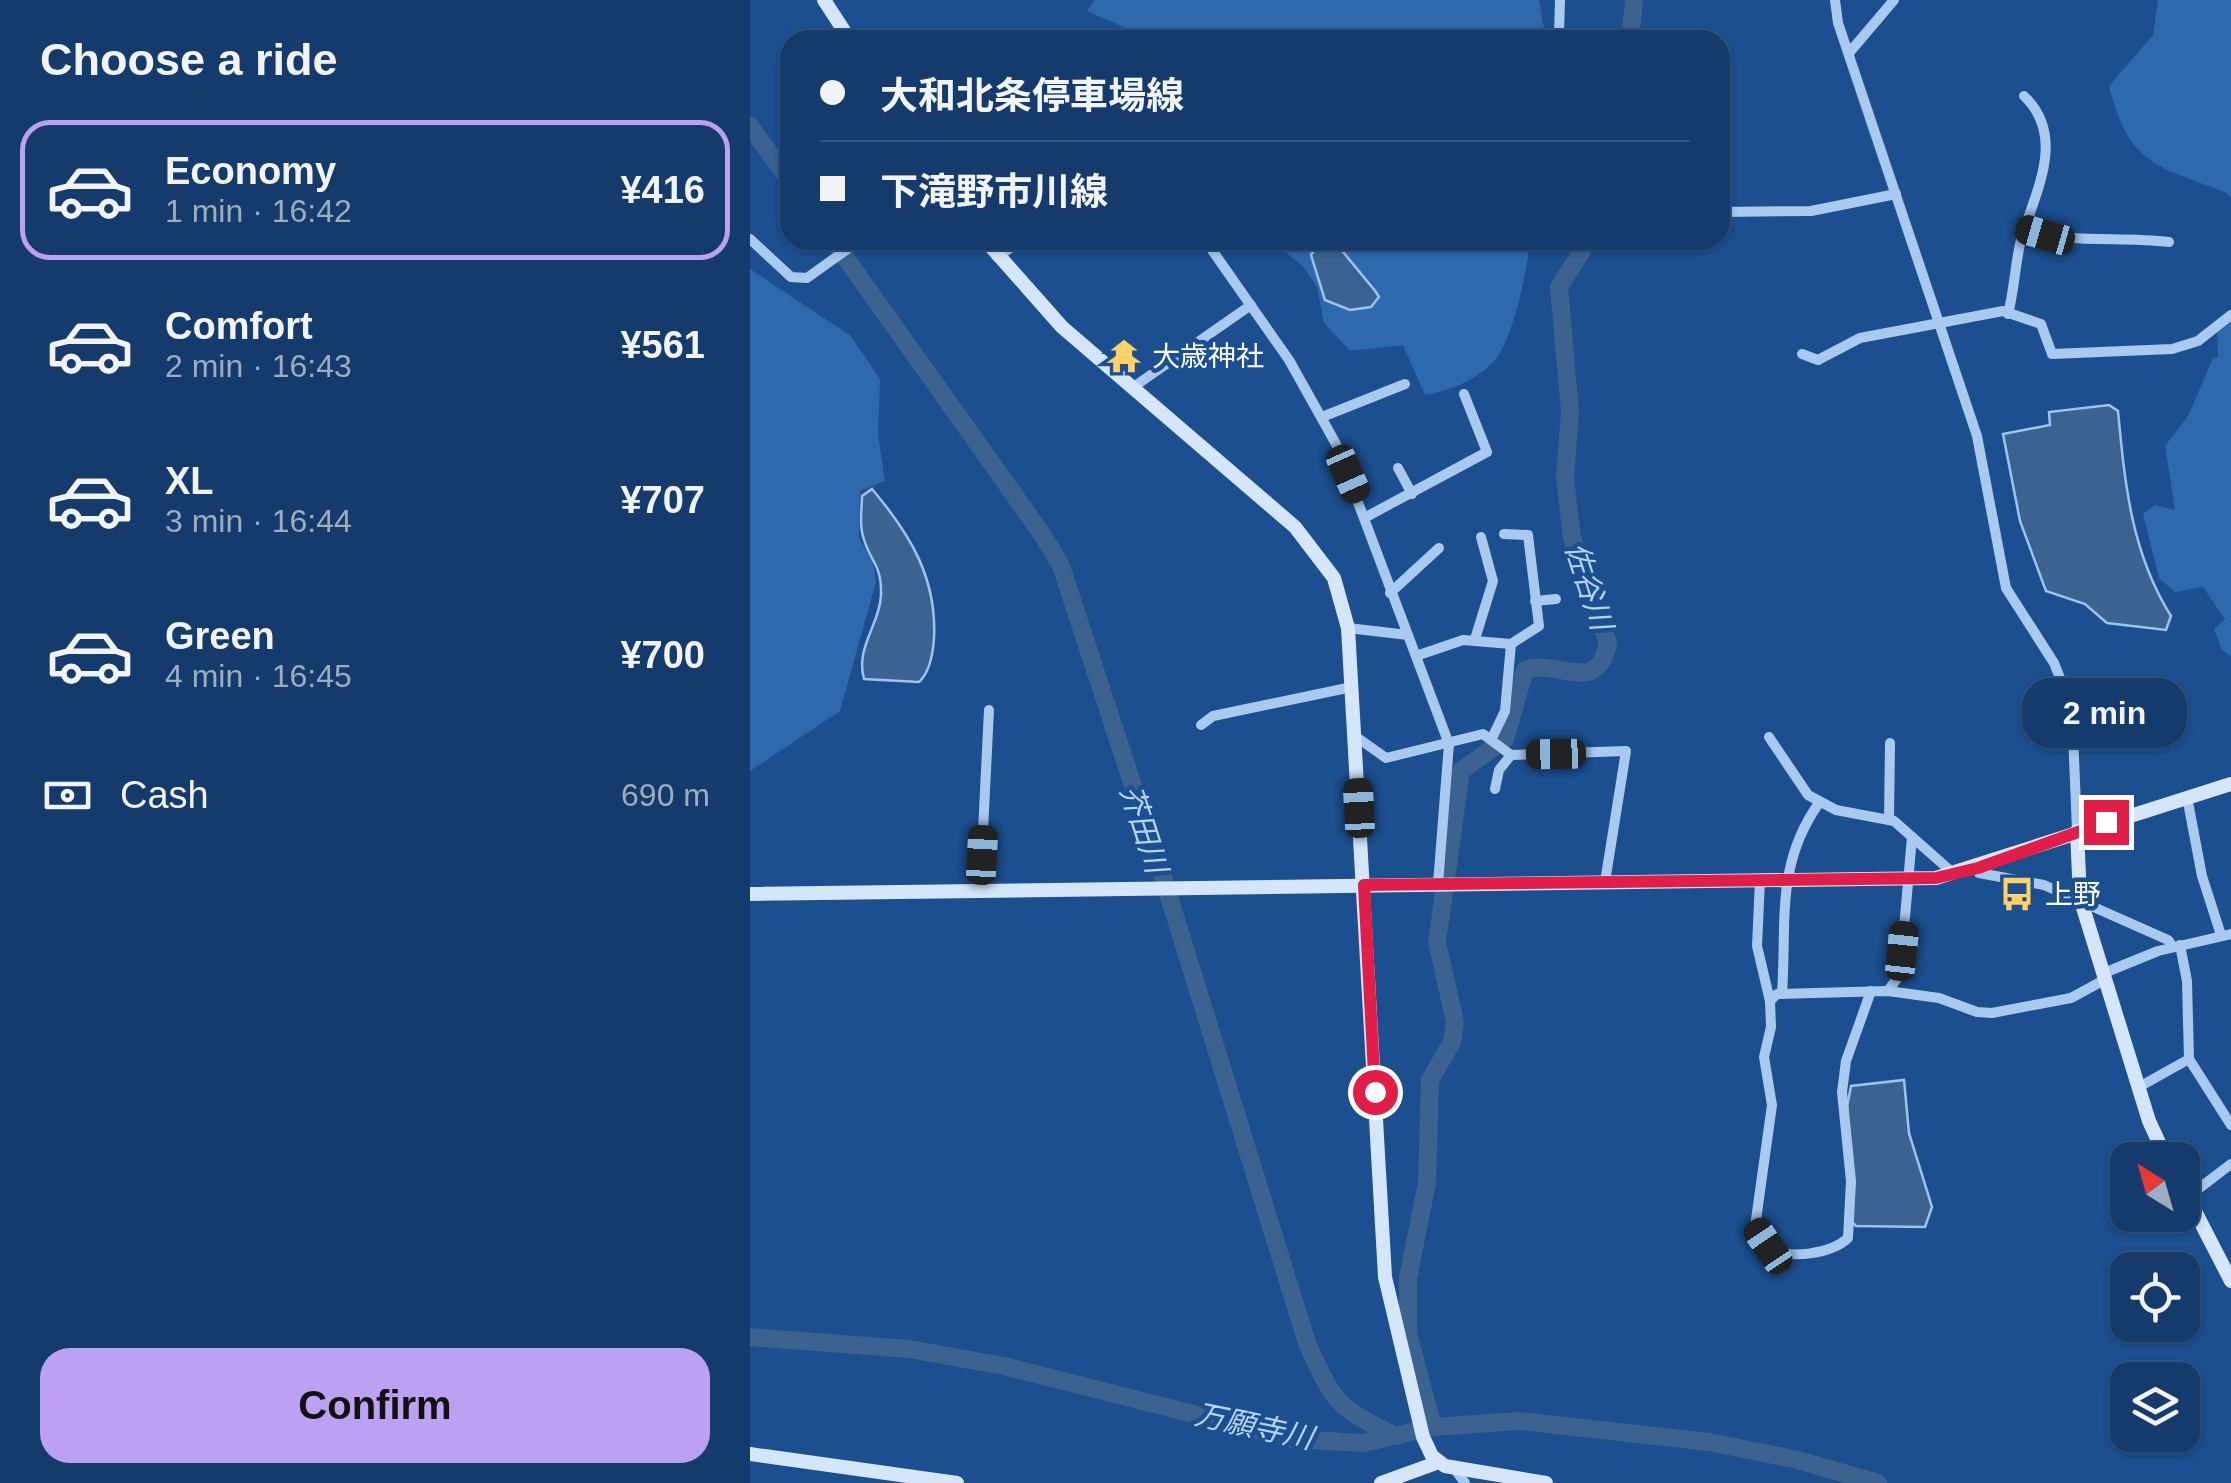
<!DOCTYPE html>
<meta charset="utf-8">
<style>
:root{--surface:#143b6b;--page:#214673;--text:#f1f3f6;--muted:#9dadc1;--line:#33557e;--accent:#bca0f2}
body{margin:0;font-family:Helvetica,"Noto Sans JP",sans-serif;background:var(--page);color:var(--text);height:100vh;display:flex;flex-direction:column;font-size:38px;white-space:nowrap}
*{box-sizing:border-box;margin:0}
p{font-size:32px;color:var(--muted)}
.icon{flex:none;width:55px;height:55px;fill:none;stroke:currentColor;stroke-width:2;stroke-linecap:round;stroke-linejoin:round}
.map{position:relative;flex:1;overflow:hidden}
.panel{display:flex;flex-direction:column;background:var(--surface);width:750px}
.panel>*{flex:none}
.hud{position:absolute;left:30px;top:30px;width:950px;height:220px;border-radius:30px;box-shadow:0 2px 8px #0004,0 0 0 2px var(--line);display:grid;align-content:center;height:220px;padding:0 40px;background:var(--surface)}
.needle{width:65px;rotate:323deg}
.buttons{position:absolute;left:1360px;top:1142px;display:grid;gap:20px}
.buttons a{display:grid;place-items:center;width:90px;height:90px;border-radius:20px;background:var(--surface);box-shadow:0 2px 8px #0004,0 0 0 2px var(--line);font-size:50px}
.end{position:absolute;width:45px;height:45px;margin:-22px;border:12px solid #e11d48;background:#fff;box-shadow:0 0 0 5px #fff}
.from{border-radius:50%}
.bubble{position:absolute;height:70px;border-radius:30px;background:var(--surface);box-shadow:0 2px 8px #0004,0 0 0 2px var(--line);font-size:32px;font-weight:700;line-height:70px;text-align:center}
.car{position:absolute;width:30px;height:60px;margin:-30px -15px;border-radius:12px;box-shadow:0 0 8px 2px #0007;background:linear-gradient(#222 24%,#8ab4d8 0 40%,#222 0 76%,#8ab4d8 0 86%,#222 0)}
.hud b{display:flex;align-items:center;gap:35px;height:95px;font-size:38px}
.hud b+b{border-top:2px solid var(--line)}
.hud i{width:25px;height:25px;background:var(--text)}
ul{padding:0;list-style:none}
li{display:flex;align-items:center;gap:30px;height:140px;margin:0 20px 15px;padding:0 20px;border:5px solid transparent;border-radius:30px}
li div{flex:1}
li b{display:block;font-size:38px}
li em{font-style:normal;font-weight:700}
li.active{border-color:var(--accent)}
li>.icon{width:90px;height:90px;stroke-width:1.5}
h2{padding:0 40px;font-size:45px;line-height:120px}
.pay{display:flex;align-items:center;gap:25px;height:110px;padding:0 40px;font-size:38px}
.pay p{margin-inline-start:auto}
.cta{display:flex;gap:20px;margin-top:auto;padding:20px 40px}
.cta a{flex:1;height:115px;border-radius:30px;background:var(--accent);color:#111;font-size:40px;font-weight:700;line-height:115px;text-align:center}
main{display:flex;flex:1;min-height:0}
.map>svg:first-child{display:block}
</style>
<main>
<section class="panel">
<h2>Choose a ride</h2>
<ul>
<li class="active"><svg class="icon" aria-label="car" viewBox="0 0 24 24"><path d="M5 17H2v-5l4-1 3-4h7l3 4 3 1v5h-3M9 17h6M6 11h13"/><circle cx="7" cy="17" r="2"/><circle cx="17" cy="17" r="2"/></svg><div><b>Economy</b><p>1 min · 16:42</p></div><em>¥416</em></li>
<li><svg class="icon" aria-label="car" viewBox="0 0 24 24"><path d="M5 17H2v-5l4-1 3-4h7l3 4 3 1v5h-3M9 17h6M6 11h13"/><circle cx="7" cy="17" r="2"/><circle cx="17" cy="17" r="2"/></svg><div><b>Comfort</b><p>2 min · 16:43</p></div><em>¥561</em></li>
<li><svg class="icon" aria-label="car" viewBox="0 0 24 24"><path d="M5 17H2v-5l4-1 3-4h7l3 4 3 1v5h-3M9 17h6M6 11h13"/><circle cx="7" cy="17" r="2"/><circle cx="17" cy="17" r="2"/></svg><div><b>XL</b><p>3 min · 16:44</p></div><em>¥707</em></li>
<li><svg class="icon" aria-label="car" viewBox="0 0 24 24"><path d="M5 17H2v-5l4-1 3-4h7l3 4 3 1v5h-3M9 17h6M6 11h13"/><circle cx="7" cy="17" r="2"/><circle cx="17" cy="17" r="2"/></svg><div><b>Green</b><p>4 min · 16:45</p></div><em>¥700</em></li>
</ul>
<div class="pay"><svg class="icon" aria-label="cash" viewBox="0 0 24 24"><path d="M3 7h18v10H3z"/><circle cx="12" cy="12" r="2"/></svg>Cash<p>690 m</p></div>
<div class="cta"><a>Confirm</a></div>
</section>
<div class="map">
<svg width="1481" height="1483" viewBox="0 0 1481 1483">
<rect width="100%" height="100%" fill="#1b4f8f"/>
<g fill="#2e69ad">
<polygon points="344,0 789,0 796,40 384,40 378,29 337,11"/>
<path d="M1408 0H1481V199L1477 193C1407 165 1379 166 1359 86L1403 35Z"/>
<path d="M520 240H780C778 267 763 340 745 360 727 380 701 390 675 395L653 345 600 351 574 323 567 287 553 266Z"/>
<polygon points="0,269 101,336 130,379 128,435 135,481 110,491 109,538 123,562 126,582 90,711 0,771"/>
<polygon points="1481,316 1481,657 1472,650 1464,629 1475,619 1453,587 1425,592 1409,578 1393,514 1405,505 1425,510 1415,446 1438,416 1463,358 1468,357 1467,330"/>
</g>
<g fill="#3c6290" stroke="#9cc4f0" stroke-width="2.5">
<polygon points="571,240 589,247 626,292 629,297 621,307 600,310 575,300 561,255"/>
<path d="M1359 405 1368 411C1375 484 1381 552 1421 616L1416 630 1357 623 1335 604 1296 591 1270 521 1253 434 1300 425 1299 412Z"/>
<path d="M122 489C160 534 187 578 184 638 183 653 180 672 169 682L114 679C105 648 130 624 131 595 132 563 119 561 113 536 109 525 112 508 112 496Z"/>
<polygon points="1154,1080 1159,1133 1182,1207 1175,1227 1106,1226 1102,1222 1097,1107 1101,1086"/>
</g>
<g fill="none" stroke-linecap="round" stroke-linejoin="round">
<g stroke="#3c6290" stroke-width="18">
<polyline points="880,40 884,0"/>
<polyline points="0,126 40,181"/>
<path d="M83 240 294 537 311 566 412 874 557 1343C584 1403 586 1407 646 1436"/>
<polyline points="0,1337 159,1349 254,1366 542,1439 613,1443 683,1427 769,1421 959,1442 1044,1459 1128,1483"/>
<path d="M683 1427 658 1333V1278L677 1183 680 1080 702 1042 705 1022 687 942 711 771 755 739 775 670C810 658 846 697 858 644L822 538 815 478 820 411 809 287 839 240"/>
</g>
<g stroke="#a9c9ee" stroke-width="10">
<polyline points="810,0 809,33 815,40"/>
<polyline points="1085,0 1088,23 1227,436 1256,588 1304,663 1322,708 1327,831"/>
<polyline points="1099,53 1144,0"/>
<polyline points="970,212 1061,211 1146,194"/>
<path d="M1275 230C1324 244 1369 236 1419 242"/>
<polyline points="0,239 41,277 57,278 110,240"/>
<polyline points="455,240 539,360 586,444 699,744 688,884"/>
<polyline points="247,257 272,240"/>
<path d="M1258 314C1264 291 1265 267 1270 244 1282 197 1319 139 1274 96"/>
<polyline points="1052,354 1068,360 1110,338 1253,311 1291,324 1302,354 1422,349 1448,341 1481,315"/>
<polyline points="382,388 501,305"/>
<polyline points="572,417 655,384"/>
<polyline points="648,468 662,494"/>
<polyline points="616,517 737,452 714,394"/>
<polyline points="640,593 689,548"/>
<polyline points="785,601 806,599"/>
<polyline points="598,628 658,635"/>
<polyline points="725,639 743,581 731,537"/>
<polyline points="666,656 713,640 761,644"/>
<polyline points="451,725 463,716 602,687"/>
<polyline points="605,736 636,758 733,734 761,755"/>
<polyline points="1019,737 1058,795 1086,810 1144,821 1204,874"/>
<polyline points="742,738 755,711 761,644 789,626 778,535 754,534"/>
<polyline points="745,789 749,770 761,755 876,751 855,882"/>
<polyline points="1437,797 1452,876 1471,935"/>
<polyline points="1139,820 1140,743"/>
<polyline points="1228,868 1229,873 1294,885 1418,940 1423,947"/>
<path d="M1010 880 1007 946 1020 1001 1021 1027 1014 1057 1022 1105 1005 1227C1010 1233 1014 1243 1020 1247 1039 1261 1082 1253 1098 1238L1101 1181 1092 1092 1096 1061 1121 991"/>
<polyline points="230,891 239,710"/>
<polyline points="1430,945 1437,981 1439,1059 1481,1125"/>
<polyline points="1354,973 1408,951 1481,934"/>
<polyline points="1138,991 1150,974 1162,837"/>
<path d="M1032 994C1037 922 1025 865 1069 803"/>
<polyline points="1020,1001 1027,994 1138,991 1189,998 1227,1012 1242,1013 1321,998 1356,979"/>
<polyline points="1389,1087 1439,1059"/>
<polyline points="1439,1196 1481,1164"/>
<polyline points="704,1468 715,1483"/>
</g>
<g stroke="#d6e6fa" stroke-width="14">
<polyline points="74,0 100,40"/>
<polyline points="235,240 312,327 545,527 584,578 598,628 635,1277 673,1437 682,1456 695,1466 796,1483"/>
<polyline points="1327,831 1330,898 1399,1121 1417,1160"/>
<polyline points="0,894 1186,878 1481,784"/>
<polyline points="1432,1186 1481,1281"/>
<polyline points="0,1454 207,1483"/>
<polyline points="631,1483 689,1462"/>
</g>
</g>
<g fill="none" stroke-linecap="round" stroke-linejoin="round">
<polyline stroke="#e11d48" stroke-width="12" points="625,1092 614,885 1186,878 1228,868 1356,822"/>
</g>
<defs>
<g id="temple-bare" transform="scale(2.7)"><path d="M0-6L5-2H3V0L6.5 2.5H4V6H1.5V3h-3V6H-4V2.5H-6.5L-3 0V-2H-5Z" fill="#ffd166" stroke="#1b4f8f" stroke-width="2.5" paint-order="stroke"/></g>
<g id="bus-bare" transform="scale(2.7)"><path d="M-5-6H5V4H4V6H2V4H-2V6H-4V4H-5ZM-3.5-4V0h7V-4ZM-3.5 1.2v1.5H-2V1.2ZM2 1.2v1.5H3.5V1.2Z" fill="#ffd166" stroke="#1b4f8f" stroke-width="2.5" paint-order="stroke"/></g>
</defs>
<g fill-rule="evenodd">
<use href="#temple-bare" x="374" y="356"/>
<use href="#bus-bare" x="1267" y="894"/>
</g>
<g text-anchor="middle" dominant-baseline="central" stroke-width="9" stroke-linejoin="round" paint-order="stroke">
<g font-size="28" fill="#fff" stroke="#1b4f8f" text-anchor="start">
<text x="402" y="356">大歳神社</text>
<text x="1295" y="894">上野</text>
</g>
<g font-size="30" font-style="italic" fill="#b5d3f5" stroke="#1b4f8f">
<text transform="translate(839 586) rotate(72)">佐谷川</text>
<text transform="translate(394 829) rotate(72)">芥田川</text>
<text transform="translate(504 1426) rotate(12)">万願寺川</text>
</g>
</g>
</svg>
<div class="buttons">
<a><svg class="needle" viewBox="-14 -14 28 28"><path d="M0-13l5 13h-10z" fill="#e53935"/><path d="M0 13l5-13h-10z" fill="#9dadc1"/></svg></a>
<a><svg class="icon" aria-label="locate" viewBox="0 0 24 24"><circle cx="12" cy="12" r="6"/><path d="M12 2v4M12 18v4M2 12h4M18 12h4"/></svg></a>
<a><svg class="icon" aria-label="layers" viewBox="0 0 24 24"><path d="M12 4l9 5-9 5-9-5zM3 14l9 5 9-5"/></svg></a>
</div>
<i class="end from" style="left:625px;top:1092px"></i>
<i class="end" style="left:1356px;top:822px"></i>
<div class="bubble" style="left:1272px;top:678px;width:165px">2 min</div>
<i class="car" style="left:1295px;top:235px;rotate:286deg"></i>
<i class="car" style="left:598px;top:474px;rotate:156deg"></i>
<i class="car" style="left:806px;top:754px;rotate:269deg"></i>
<i class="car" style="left:609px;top:808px;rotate:357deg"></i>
<i class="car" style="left:232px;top:855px;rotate:3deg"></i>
<i class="car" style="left:1152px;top:951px;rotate:6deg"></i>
<i class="car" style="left:1018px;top:1246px;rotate:326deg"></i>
<div class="hud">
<b><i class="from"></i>大和北条停車場線</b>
<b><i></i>下滝野市川線</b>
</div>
</div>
</main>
